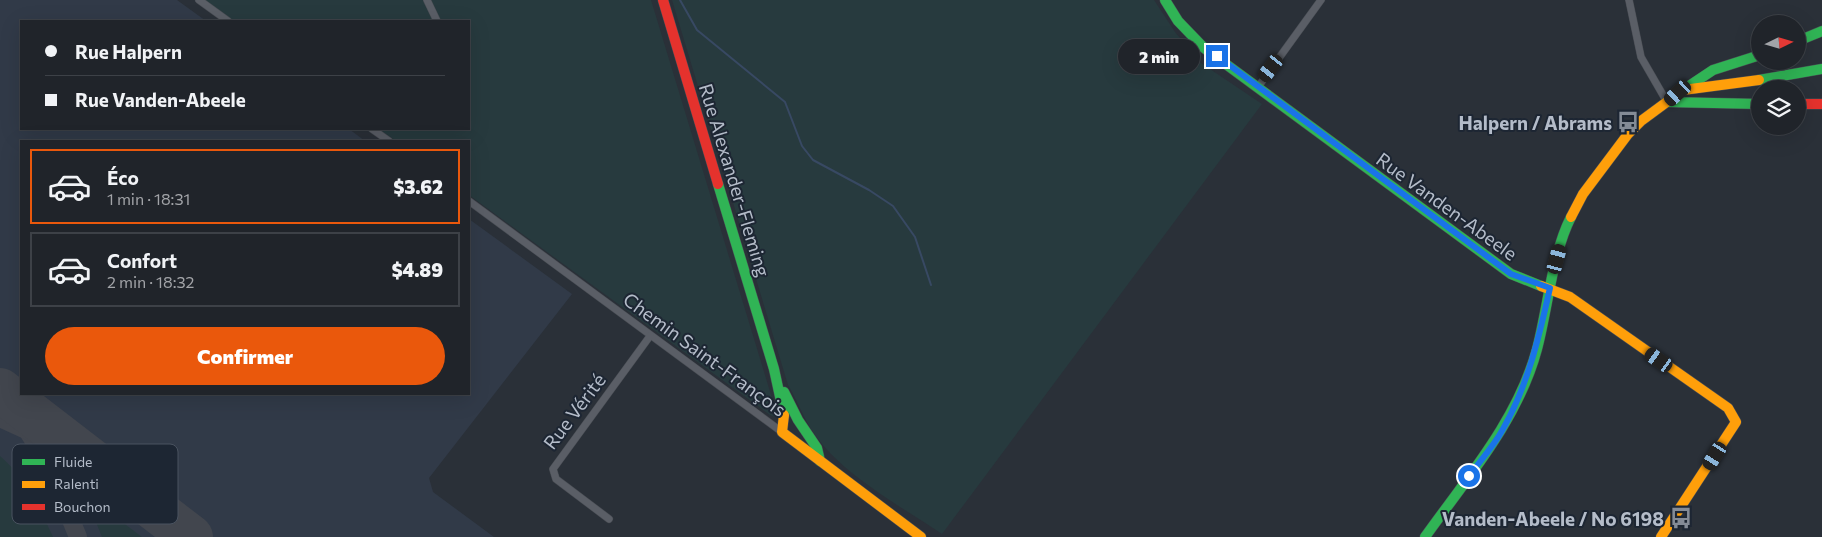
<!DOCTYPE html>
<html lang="fr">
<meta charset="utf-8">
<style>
:root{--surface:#20242a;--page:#282c32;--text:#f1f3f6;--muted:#a2a4a8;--line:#3d4147;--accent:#ea580c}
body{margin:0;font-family:Commissioner,sans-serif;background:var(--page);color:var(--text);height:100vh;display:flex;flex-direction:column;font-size:19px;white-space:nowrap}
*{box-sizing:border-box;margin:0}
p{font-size:16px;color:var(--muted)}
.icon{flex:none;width:28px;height:28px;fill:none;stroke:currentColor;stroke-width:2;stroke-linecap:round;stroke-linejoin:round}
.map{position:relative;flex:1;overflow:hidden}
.panel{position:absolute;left:20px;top:140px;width:450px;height:255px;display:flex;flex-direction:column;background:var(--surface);border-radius:0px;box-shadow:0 5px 20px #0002,0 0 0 1px var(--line)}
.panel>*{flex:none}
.banner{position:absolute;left:20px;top:20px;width:450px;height:110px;border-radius:0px;box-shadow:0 5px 20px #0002,0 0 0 1px var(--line);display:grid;align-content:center;height:110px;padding:0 25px;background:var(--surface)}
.needle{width:32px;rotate:85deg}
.controls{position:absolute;left:1751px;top:15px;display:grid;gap:10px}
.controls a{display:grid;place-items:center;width:55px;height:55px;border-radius:50%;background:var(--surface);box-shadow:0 5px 20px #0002,0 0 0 1px var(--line);font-size:25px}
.end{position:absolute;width:22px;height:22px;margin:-11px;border:6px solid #1a73e8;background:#fff;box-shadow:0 0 0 2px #fff}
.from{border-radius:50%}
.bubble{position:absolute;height:35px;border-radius:18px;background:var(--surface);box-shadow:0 5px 20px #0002,0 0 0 1px var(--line);font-size:16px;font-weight:800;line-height:35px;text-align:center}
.car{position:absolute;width:15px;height:30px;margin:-15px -8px;border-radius:6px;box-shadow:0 0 4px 1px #0007;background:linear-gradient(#222 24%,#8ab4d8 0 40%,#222 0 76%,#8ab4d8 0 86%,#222 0)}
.banner b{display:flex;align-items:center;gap:18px;height:48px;font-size:19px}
.banner b+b{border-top:1px solid var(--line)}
.banner i{width:12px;height:12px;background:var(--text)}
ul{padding:9px 0 0;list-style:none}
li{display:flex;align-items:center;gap:15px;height:75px;margin:0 10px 8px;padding:0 15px;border:2px solid var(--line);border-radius:0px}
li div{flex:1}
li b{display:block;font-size:19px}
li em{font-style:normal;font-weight:800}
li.active{border-color:var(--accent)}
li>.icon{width:45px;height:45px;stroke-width:1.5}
.primary-button{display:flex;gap:10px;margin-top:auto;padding:10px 25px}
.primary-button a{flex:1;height:58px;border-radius:30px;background:var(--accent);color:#fff;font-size:20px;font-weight:800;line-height:58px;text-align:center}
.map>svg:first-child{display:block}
</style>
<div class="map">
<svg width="1822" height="537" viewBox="0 0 1822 537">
<rect width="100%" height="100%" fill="#2a3038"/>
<polygon fill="#313a48" points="0,0 177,0 206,21 21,21 21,129 349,129 365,141 21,141 21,394 469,394 469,219 572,294 429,478 433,492 494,537 0,537"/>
<g fill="#273a3e">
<polygon points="204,0 651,0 775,408 781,414 775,417 770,415 469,195 469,141 396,141 379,129 469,129 469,21 233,21"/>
<path d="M672 0H1154L1175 32 1201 63 1262 104 942 534C902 507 843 475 815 435 804 420 798 401 788 385Z"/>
<path d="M0 456C26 478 39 507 53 537H0Z"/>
<polygon points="101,506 142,537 102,537 94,517"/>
</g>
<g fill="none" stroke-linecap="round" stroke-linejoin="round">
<polyline stroke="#384963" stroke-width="2" points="680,0 697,30 785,102 802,146 813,160 869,190 893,206 915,237 931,285"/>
<g stroke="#42464e" stroke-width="18">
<path d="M0 395C38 436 57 486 78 537"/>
<polyline points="0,418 59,445 122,484"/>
</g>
<polyline stroke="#42464e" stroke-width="44" points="0,390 191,537"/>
<g stroke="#484c53" stroke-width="8">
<g id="street">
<polyline points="199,0 228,21"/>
<polyline points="427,0 437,21"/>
<polyline points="1629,0 1641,57 1667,102"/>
<polyline points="1258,87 1321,0"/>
<polyline points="372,129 389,141"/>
<polyline points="469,201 782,432"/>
<polyline points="609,519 556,479 553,469 650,336"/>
</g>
</g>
<g stroke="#484c53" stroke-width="11">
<g id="fast">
<polyline points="1165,0 1178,21 1204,48 1511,274 1541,286"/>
<polyline points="1798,41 1822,31"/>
<polyline points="1759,80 1822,69"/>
<polyline points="1683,90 1713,70 1760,55"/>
<polyline points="1667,102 1760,104"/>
<polyline points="718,184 774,369 784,415"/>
<polyline points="784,392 798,420 817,448 820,461"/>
<path d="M1425 537C1467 478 1518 420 1537 349 1548 308 1552 254 1571 217"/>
</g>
</g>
<g stroke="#484c53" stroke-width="11">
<g id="slow">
<polyline points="1571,217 1583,194 1628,134 1641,121 1683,90 1759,80"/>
<polyline points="1541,286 1570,297 1728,408 1736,422 1661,537"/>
<polyline points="784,415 782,432 921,537"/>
</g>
</g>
<g stroke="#484c53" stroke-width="11">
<g id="jam">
<polyline points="663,0 718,184"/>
<polyline points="1798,104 1822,104"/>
</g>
</g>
<use href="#street" stroke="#5a5e66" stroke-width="7"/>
<use href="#fast" stroke="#30b455" stroke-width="10"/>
<use href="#slow" stroke="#ff9f0a" stroke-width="10"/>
<use href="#jam" stroke="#e5322d" stroke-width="10"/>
</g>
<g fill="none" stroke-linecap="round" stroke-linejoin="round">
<path stroke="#1a73e8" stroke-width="6" d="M1217 56 1511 274 1550 288C1539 337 1528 385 1503 429 1494 446 1480 461 1469 476"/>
</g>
<defs>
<g id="bus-bare" transform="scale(1.725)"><path d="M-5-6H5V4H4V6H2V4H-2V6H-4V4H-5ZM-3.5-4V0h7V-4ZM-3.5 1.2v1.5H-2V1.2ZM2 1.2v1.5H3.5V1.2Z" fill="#848b96" stroke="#1d2633" stroke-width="2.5" paint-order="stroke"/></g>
</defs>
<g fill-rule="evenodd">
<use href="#bus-bare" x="1628" y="122"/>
<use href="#bus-bare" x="1681" y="518"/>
</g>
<g text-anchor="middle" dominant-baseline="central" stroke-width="4" stroke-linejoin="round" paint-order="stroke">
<g font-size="19" font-weight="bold" fill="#b4bcc9" stroke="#1d2633" text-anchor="end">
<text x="1612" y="122">Halpern / Abrams</text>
<text x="1664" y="518">Vanden-Abeele / No 6198</text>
</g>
<g font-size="19" fill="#b4bcc9" stroke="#1d2633">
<text transform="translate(735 180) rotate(73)">Rue Alexander-Fleming</text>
<text transform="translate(1447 206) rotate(36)">Rue Vanden-Abeele</text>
<text transform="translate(705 354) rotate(36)">Chemin Saint-François</text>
<text transform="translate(574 411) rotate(-53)">Rue Vérité</text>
</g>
</g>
<rect x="12" y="444" width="166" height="80" rx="8" fill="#1d2633" stroke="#4a5360" stroke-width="1"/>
<rect x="22" y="459" width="23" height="6" fill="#30b455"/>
<rect x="22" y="481" width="23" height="7" fill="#ff9f0a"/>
<rect x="22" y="504" width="23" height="6" fill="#e5322d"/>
<g font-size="14" fill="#b4bcc9">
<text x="54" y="467">Fluide</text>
<text x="54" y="489">Ralenti</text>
<text x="54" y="512">Bouchon</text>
</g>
</svg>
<div class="controls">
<a><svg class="needle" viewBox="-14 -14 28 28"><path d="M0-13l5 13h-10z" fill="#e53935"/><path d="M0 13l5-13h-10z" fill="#a2a4a8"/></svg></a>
<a><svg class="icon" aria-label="layers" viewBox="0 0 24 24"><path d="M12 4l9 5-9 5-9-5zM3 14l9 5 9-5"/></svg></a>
</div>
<i class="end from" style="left:1469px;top:476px"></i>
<i class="end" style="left:1217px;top:56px"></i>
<div class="bubble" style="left:1118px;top:39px;width:82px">2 min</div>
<i class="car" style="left:1271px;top:68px;rotate:217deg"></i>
<i class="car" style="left:1678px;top:93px;rotate:228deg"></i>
<i class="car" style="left:1557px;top:259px;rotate:15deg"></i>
<i class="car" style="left:1659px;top:360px;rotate:305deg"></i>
<i class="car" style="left:1715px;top:456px;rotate:212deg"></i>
<div class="banner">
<b><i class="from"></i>Rue Halpern</b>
<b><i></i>Rue Vanden-Abeele</b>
</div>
<section class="panel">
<ul>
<li class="active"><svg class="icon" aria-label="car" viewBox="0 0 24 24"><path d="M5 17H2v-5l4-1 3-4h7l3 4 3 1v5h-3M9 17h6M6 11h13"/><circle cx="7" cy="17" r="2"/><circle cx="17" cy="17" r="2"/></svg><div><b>Éco</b><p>1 min · 18:31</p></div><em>$3.62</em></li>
<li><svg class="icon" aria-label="car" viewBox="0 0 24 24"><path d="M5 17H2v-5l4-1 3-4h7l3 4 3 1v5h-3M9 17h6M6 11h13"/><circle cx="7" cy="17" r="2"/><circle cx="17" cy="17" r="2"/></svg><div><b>Confort</b><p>2 min · 18:32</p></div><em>$4.89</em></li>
</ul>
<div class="primary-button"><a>Confirmer</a></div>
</section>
</div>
